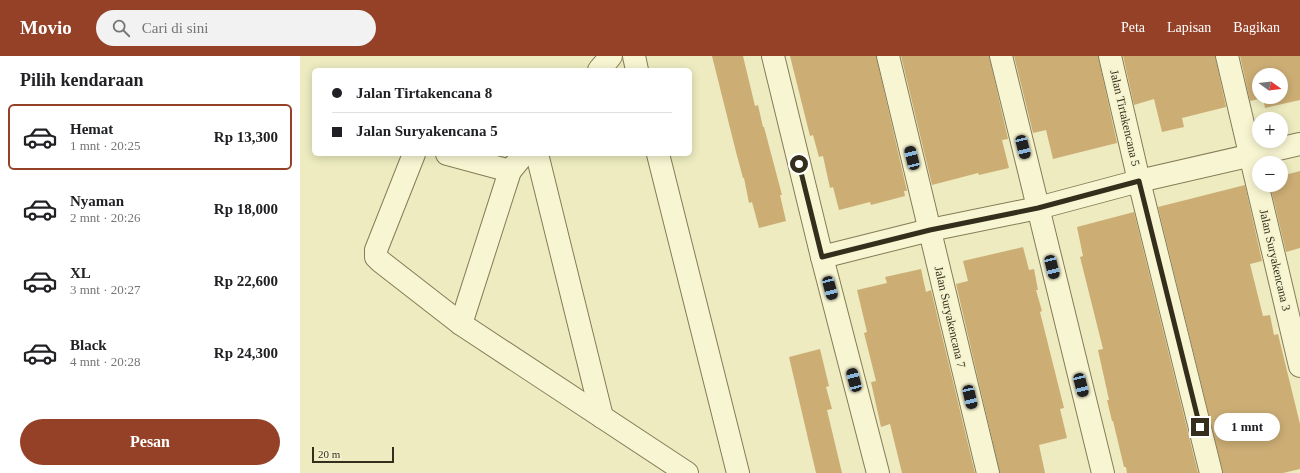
<!DOCTYPE html>
<html lang="id">
<meta charset="utf-8">
<style>
:root{--surface:#fff;--page:#f2f2f2;--text:#202124;--muted:#757577;--line:#e0e0e0;--accent:#954128}
body{margin:0;font-family:Georgia,serif;background:var(--page);color:var(--text);height:100vh;display:flex;flex-direction:column;font-size:15px;white-space:nowrap}
*{box-sizing:border-box;margin:0}
p{font-size:13px;color:var(--muted)}
.icon{flex:none;width:22px;height:22px;fill:none;stroke:currentColor;stroke-width:2;stroke-linecap:round;stroke-linejoin:round}
.map{position:relative;flex:1;overflow:hidden}
.details{display:flex;flex-direction:column;background:var(--surface);width:300px}
.details>*{flex:none}
.banner{position:absolute;left:12px;top:12px;width:380px;height:88px;border-radius:6px;box-shadow:0 2px 10px #0003;display:grid;align-content:center;height:88px;padding:0 20px;background:var(--surface)}
.needle{width:26px;rotate:105deg}
.buttons{position:absolute;left:952px;top:12px;display:grid;gap:8px}
.buttons a{display:grid;place-items:center;width:36px;height:36px;border-radius:50%;background:var(--surface);box-shadow:0 2px 10px #0003;font-size:20px}
.scale{position:absolute;left:12px;bottom:10px;width:82px;box-sizing:border-box;padding-left:4px;border:2px solid #352e1c;border-top:0;font-size:11px;line-height:14px;white-space:nowrap;color:#352e1c;-webkit-text-stroke:3px #f5f3cf;paint-order:stroke}
.end{position:absolute;width:18px;height:18px;margin:-9px;border:5px solid #352e1c;background:#fff;box-shadow:0 0 0 2px #fff}
.from{border-radius:50%}
.bubble{position:absolute;height:28px;border-radius:14px;background:var(--surface);box-shadow:0 2px 10px #0003;font-size:13px;font-weight:600;line-height:28px;text-align:center}
.car{position:absolute;width:12px;height:24px;margin:-12px -6px;border-radius:5px;box-shadow:0 0 3px 1px #0007;background:linear-gradient(#222 24%,#8ab4d8 0 40%,#222 0 76%,#8ab4d8 0 86%,#222 0)}
.banner b{display:flex;align-items:center;gap:14px;height:38px;font-size:15px}
.banner b+b{border-top:1px solid var(--line)}
.banner i{width:10px;height:10px;background:var(--text)}
ul{padding:0;list-style:none}
li{display:flex;align-items:center;gap:12px;height:66px;margin:0 8px 6px;padding:0 12px;border:2px solid transparent;border-radius:6px}
li div{flex:1}
li b{display:block;font-size:15px}
li em{font-style:normal;font-weight:600}
li.selected{border-color:var(--accent)}
li>.icon{width:36px;height:36px;stroke-width:1.5}
h2{padding:0 20px;font-size:18px;line-height:48px}
.action{display:flex;gap:8px;margin-top:auto;padding:8px 20px}
.action a{flex:1;height:46px;border-radius:24px;background:var(--accent);color:#fff;font-size:16px;font-weight:600;line-height:46px;text-align:center}
header{display:flex;align-items:center;gap:24px;box-sizing:border-box;height:56px;padding:0 20px;background:var(--accent);color:#fff}
header strong{font-size:19px}
nav{display:flex;gap:22px;margin-inline-start:auto;font-size:14px}
.search{width:280px;height:36px;background:var(--page);display:flex;align-items:center;gap:10px;box-sizing:border-box;padding:0 14px;border-radius:22px;color:var(--muted);font-size:15px}
main{display:flex;flex:1;min-height:0}
.map>svg:first-child{display:block}
</style>
<header>
<strong>Movio</strong>
<div class="search"><svg class="icon" aria-label="search" viewBox="0 0 24 24"><circle cx="10" cy="10" r="6"/><path d="M15 15l6 6"/></svg>Cari di sini</div>
<nav><a>Peta</a><a>Lapisan</a><a>Bagikan</a></nav>
</header>
<main>
<section class="details">
<h2>Pilih kendaraan</h2>
<ul>
<li class="selected"><svg class="icon" aria-label="car" viewBox="0 0 24 24"><path d="M5 17H2v-5l4-1 3-4h7l3 4 3 1v5h-3M9 17h6M6 11h13"/><circle cx="7" cy="17" r="2"/><circle cx="17" cy="17" r="2"/></svg><div><b>Hemat</b><p>1 mnt · 20:25</p></div><em>Rp 13,300</em></li>
<li><svg class="icon" aria-label="car" viewBox="0 0 24 24"><path d="M5 17H2v-5l4-1 3-4h7l3 4 3 1v5h-3M9 17h6M6 11h13"/><circle cx="7" cy="17" r="2"/><circle cx="17" cy="17" r="2"/></svg><div><b>Nyaman</b><p>2 mnt · 20:26</p></div><em>Rp 18,000</em></li>
<li><svg class="icon" aria-label="car" viewBox="0 0 24 24"><path d="M5 17H2v-5l4-1 3-4h7l3 4 3 1v5h-3M9 17h6M6 11h13"/><circle cx="7" cy="17" r="2"/><circle cx="17" cy="17" r="2"/></svg><div><b>XL</b><p>3 mnt · 20:27</p></div><em>Rp 22,600</em></li>
<li><svg class="icon" aria-label="car" viewBox="0 0 24 24"><path d="M5 17H2v-5l4-1 3-4h7l3 4 3 1v5h-3M9 17h6M6 11h13"/><circle cx="7" cy="17" r="2"/><circle cx="17" cy="17" r="2"/></svg><div><b>Black</b><p>4 mnt · 20:28</p></div><em>Rp 24,300</em></li>
</ul>
<div class="action"><a>Pesan</a></div>
</section>
<div class="map">
<svg width="1000" height="417" viewBox="0 0 1000 417">
<rect width="100%" height="100%" fill="#edebbf"/>
<g fill="#ccae75" fill-rule="evenodd">
<polygon points="412,0 443,0 455,50 458,49 463,71 464,71 482,139 480,139 486,165 459,172 452,146 449,147 444,122 443,122 436,96"/>
<polygon points="490,0 576,0 607,135 604,135 605,140 571,149 570,146 539,154 533,131 530,132 523,100 519,101 513,79 510,80"/>
<polygon points="601,0 689,0 708,83 702,84 709,112 679,119 678,117 632,129"/>
<polygon points="714,0 798,0 817,87 753,103 746,74 733,77"/>
<polygon points="823,0 915,0 926,51 882,62 884,71 862,76 854,43 834,49"/>
<path d="M940 0H1000V44L965 52 963 42 950 45ZM959 19H981V41H959Z"/>
<polygon points="1000,115 1000,192 986,196 970,129 981,129 981,120"/>
<polygon points="945,129 962,205 950,208 963,260 970,259 974,279 978,278 1000,368 1000,413 983,417 923,417 858,151"/>
<polygon points="834,156 898,417 827,417 826,411 824,411 813,365 812,365 807,344 809,344 798,294 803,293 780,201 783,200 777,171"/>
<polygon points="723,191 729,214 734,213 738,234 736,234 742,255 740,256 764,352 760,353 767,382 739,389 745,417 700,417 656,228 668,225 663,205"/>
<polygon points="621,213 626,236 631,234 675,417 602,417 590,368 581,371 571,326 576,325 564,277 567,276 557,234 587,227 585,221"/>
<polygon points="520,293 529,330 526,331 532,353 527,354 542,417 516,417 489,301"/>
</g>
<g fill="none" stroke-linecap="round" stroke-linejoin="round">
<g stroke="#867b58" stroke-width="24">
<g id="minor">
<polyline points="334,0 337,14"/>
<polyline points="473,0 522,201 578,417"/>
<polyline points="588,0 688,417"/>
<polyline points="701,0 803,417"/>
<polyline points="810,0 839,125 911,417"/>
<polyline points="927,0 1000,310"/>
<polyline points="299,14 311,0"/>
<polyline points="114,98 76,194 76,201 80,205 161,268 387,417"/>
<polyline points="147,98 210,115"/>
<polyline points="237,98 302,361"/>
<polyline points="358,98 438,417"/>
<polyline points="522,201 630,174 738,152 839,125 1000,88"/>
<polyline points="161,268 210,115 224,98"/>
</g>
</g>
<use href="#minor" stroke="#f8f6d2" stroke-width="22"/>
</g>
<g fill="none" stroke-linecap="round" stroke-linejoin="round">
<polyline stroke="#352e1c" stroke-width="5" points="499,108 522,201 630,174 738,152 839,125 900,371"/>
</g>
<g text-anchor="middle" dominant-baseline="central" stroke-width="3.5" stroke-linejoin="round" paint-order="stroke">
<g font-size="12" fill="#352e1c" stroke="#f5f3cf">
<text transform="translate(825 62) rotate(77)">Jalan Tirtakencana 5</text>
<text transform="translate(975 204) rotate(77)">Jalan Suryakencana 3</text>
<text transform="translate(650 261) rotate(77)">Jalan Suryakencana 7</text>
</g>
</g>
</svg>
<div class="buttons">
<a><svg class="needle" viewBox="-14 -14 28 28"><path d="M0-13l5 13h-10z" fill="#e53935"/><path d="M0 13l5-13h-10z" fill="#757577"/></svg></a>
<a>+</a>
<a>−</a>
</div>
<div class="scale">20 m</div>
<i class="end from" style="left:499px;top:108px"></i>
<i class="end" style="left:900px;top:371px"></i>
<div class="bubble" style="left:914px;top:357px;width:66px">1 mnt</div>
<i class="car" style="left:723px;top:91px;rotate:166deg"></i>
<i class="car" style="left:612px;top:102px;rotate:346deg"></i>
<i class="car" style="left:752px;top:211px;rotate:166deg"></i>
<i class="car" style="left:530px;top:232px;rotate:165deg"></i>
<i class="car" style="left:554px;top:324px;rotate:345deg"></i>
<i class="car" style="left:781px;top:329px;rotate:166deg"></i>
<i class="car" style="left:670px;top:341px;rotate:167deg"></i>
<div class="banner">
<b><i class="from"></i>Jalan Tirtakencana 8</b>
<b><i></i>Jalan Suryakencana 5</b>
</div>
</div>
</main>
